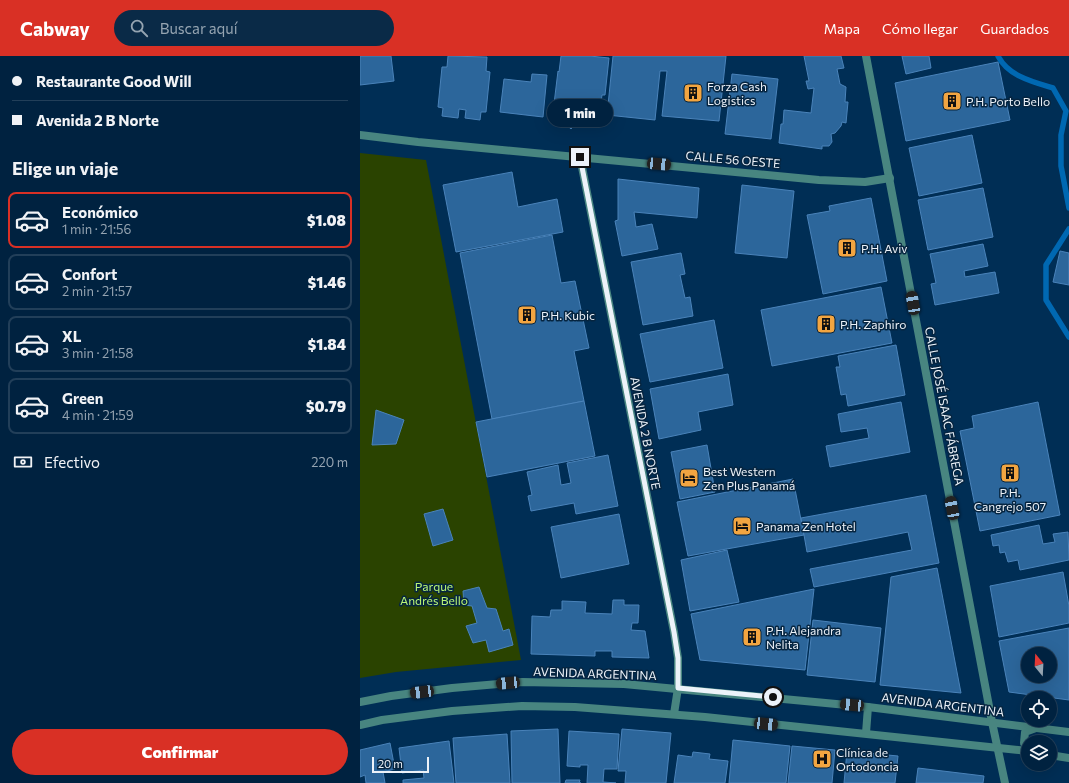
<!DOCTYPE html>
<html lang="es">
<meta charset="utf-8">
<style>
:root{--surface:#002240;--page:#0a2a47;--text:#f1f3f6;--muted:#95a4b1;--line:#223f59;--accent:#d93025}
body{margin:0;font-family:Commissioner,sans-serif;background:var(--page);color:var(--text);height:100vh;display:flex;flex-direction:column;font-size:15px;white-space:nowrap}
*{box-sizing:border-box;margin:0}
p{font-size:13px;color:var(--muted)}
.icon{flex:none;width:22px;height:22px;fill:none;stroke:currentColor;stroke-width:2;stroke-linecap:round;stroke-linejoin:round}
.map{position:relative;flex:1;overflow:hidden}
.panel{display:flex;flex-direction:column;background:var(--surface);width:360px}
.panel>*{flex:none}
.hud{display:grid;align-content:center;height:88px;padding:0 12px;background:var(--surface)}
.needle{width:26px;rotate:342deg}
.fabs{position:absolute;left:661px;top:591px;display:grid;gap:8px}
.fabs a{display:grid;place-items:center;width:36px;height:36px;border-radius:50%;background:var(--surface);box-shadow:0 4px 16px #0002,0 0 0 1px var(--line);font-size:20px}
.scale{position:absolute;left:12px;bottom:10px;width:57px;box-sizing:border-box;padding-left:4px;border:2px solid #ecf2f9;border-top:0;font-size:11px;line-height:14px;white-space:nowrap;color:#ecf2f9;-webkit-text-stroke:3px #062540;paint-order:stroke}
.end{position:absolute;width:18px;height:18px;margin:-9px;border:5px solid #ecf2f9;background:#111;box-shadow:0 0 0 2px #111}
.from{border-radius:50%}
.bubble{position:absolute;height:28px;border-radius:14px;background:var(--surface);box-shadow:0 4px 16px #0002,0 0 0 1px var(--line);font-size:13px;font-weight:800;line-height:28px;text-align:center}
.car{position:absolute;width:12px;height:24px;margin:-12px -6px;border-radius:5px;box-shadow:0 0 3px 1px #0007;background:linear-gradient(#222 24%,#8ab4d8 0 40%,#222 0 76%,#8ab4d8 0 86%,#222 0)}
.hud b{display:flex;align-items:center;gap:14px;height:38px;font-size:15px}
.hud b+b{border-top:1px solid var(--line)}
.hud i{width:10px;height:10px;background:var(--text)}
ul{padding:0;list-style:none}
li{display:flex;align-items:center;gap:12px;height:56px;margin:0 8px 6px;padding:0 4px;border:2px solid var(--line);border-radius:8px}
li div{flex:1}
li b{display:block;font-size:15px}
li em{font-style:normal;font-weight:800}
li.selected{border-color:var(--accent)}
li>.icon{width:36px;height:36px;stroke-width:1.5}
h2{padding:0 12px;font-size:18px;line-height:48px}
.pay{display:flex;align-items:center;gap:10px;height:44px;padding:0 12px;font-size:15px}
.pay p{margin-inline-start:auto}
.primary-button{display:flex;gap:8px;margin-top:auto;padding:8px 12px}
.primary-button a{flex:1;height:46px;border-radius:24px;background:var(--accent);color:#fff;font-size:16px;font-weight:800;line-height:46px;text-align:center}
header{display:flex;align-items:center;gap:24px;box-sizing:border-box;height:56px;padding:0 20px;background:var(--accent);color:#fff}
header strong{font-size:19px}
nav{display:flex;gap:22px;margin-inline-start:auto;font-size:14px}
.search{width:280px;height:36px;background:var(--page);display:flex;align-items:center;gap:10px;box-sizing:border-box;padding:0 14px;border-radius:22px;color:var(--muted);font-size:15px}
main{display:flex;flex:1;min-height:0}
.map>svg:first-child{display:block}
</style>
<header>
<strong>Cabway</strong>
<div class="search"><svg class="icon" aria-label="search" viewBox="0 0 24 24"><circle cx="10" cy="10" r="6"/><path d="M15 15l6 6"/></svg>Buscar aquí</div>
<nav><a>Mapa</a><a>Cómo llegar</a><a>Guardados</a></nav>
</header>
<main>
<section class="panel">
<div class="hud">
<b><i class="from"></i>Restaurante Good Will</b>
<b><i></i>Avenida 2 B Norte</b>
</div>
<h2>Elige un viaje</h2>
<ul>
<li class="selected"><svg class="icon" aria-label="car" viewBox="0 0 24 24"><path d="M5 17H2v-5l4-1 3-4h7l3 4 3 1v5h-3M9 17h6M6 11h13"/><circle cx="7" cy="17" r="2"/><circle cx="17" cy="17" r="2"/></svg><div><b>Económico</b><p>1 min · 21:56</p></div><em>$1.08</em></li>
<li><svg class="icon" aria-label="car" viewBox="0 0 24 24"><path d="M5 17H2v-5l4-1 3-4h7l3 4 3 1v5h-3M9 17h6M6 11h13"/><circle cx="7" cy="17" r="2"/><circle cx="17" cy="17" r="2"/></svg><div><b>Confort</b><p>2 min · 21:57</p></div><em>$1.46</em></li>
<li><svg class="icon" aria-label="car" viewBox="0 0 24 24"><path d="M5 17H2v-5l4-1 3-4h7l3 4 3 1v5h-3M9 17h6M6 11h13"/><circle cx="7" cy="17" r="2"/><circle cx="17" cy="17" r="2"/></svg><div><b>XL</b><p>3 min · 21:58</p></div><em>$1.84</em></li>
<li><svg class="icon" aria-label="car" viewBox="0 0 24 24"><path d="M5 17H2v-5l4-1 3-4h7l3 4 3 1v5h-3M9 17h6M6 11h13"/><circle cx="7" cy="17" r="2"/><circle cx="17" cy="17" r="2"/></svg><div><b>Green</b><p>4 min · 21:59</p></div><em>$0.79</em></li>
</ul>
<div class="pay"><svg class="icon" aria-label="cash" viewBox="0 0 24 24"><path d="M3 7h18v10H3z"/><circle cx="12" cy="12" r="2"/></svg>Efectivo<p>220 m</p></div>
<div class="primary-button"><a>Confirmar</a></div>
</section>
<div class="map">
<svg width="709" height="727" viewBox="0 0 709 727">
<rect width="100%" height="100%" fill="#002e55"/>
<polygon fill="#2a4300" points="0,97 66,104 161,604 36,616 0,622"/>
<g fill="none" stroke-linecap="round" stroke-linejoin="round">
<g stroke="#0068b2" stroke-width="5.5">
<path d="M638 0C648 20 673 26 693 32L706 55 701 79V110L709 152"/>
<polyline points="709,173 686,209 686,244 709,281"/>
</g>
</g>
<g fill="#2c669b" stroke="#4a83ba" fill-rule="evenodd">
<polygon points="0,0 31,0 34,25 0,29"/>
<polygon points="88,0 127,1 126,15 130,16 126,56 121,56 120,64 105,62 106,54 99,53 98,62 82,60 83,52 78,51 82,11 87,11"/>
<polygon points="201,0 230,0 249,2 245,39 242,39 240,54 230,53 211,73 197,60 199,57 193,56 198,15 199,16"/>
<polygon points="253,0 366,0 359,65 302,60 307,15 300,15 295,64 247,59"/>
<polygon points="444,0 481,0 484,12 477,13 480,28 486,31 485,46 488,46 486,67 482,66 481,70 475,77 471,78 472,86 469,90 462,90 462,93 419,87 421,68 423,68 424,54 451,57 454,32 448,33 446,25 449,25"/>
<polygon points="542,0 569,0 571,12 546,18"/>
<polygon points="638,6 650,64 546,85 535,27"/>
<polygon points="172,18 187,19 183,61 140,56 144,23 171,26"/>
<polygon points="372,18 418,23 411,83 365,78"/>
<polygon points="612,79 622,127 559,140 549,92"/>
<polygon points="152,116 158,151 197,143 203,176 96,196 83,129"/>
<polygon points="258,123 339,132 337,162 274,156 276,171 292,168 298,193 262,200 255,165 258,164"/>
<polygon points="382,129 434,135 427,202 375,197"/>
<polygon points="623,132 633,181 568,194 558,144"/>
<polygon points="511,142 527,225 463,238 447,159 470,155 469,150"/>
<polygon points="192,179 201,227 215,225 229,292 214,295 224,345 132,363 100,197"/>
<polygon points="623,188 628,210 604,215 605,221 635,216 639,237 575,249 571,228 576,227 570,198"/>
<polygon points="700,195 709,197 709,229 693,226"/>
<polygon points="321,197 325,218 320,219 325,242 330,241 333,260 283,269 271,206"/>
<polygon points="521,231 532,287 412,310 401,254"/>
<polygon points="354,264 363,312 290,326 280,278"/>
<polygon points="536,289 545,339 488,350 486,338 481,339 476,311 480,311 478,300"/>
<polygon points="368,318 373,349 338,356 341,374 299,383 290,333"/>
<polygon points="224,345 235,400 127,421 116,366"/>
<polygon points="541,346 550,396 470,411 466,390 509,382 507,372 481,376 478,358"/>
<polygon points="678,346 700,459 620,475 600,375 614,372 612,360"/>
<polygon points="16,354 44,364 36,388 12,389"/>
<polygon points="347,389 355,436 320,443 311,396"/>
<polygon points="248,399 258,450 216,458 214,447 171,455 168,440 172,439 167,416 198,409 201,429 211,427 207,407"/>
<polygon points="433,423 444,479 328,500 317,446"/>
<polygon points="566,439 579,507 454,531 450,513 552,494 548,476 447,496 441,462"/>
<polygon points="83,453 93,484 73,490 64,458"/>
<polygon points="259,458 269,508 201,522 191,471"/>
<polygon points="679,469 683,488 695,486 693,478 708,476 709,504 660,514 658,504 648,506 645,496 640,497 639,489 633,490 631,479"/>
<polygon points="367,494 379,546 330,555 321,504"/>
<polygon points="577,512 601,637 520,629 531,521"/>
<polygon points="703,516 709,550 709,567 639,581 630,530"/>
<polygon points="119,531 127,552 136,553 143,575 149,573 153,589 129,596 126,584 113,587 106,570 117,567 112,550 104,549 103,535"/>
<polygon points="454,533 445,614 340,604 331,558"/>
<polygon points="253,544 264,544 264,549 279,549 278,567 272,567 271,574 285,575 289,602 252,601 252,595 235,595 235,600 171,598 172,560 190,561 191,554 202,554 202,545 226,546 225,557 252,558"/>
<polygon points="453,564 521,572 515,626 447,619"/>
<path d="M709 572V644L649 636 639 585ZM668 598H690V620H668Z"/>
<polygon points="198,673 200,727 152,727 151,675"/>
<polygon points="262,673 311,677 306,727 265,727 266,715 258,715"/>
<polygon points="209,675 259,678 257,713 244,713 243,726 256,727 227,727 228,709 220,709 220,711 207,710"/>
<polygon points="147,678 150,727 96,727 93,682"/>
<polygon points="373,684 430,690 426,727 369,727"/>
<polygon points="89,685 94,727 43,727 43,724 64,722 63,714 42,717 39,692"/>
<polygon points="30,687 35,713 23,716 25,727 6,727 5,719 0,721 0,694"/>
<polygon points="432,690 475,694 472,727 428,727"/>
<polygon points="487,695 538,700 535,727 484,727"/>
<polygon points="333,696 350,698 349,703 368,705 365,727 314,727 318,699 332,701"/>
<polygon points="558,712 624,720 623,727 556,727"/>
<polygon points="206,724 220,724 219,727 221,727 205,727"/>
</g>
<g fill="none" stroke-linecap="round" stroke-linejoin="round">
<g stroke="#488580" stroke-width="8">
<polyline points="506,0 632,666"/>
<polyline points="0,79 58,86 459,124 505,126 530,122"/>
<polyline points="220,101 314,576 318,602 318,632 314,658"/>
</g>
<g stroke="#488580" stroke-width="8">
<polyline points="0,646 31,640 92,632 162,626 264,628 508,651 709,676"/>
<polyline points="632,666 645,727"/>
<polyline points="0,669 22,664 92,655 162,650 215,651 345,661 668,695"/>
<polyline points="506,677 508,651"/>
<polyline points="668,690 664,687 665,676 676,672"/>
<polyline points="690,699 709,702"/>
</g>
</g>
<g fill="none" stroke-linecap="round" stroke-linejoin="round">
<polyline stroke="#ecf2f9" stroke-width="5" points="220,101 314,576 318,602 318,632 413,641"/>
</g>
<defs>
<g id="building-square" transform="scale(1)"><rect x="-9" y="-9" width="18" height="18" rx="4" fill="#f2a541" stroke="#062540"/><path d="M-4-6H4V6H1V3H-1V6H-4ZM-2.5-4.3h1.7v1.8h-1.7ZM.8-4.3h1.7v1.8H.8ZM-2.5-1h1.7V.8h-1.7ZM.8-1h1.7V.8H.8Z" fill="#111"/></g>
<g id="hotel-square" transform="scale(1)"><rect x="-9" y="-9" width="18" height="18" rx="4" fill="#f2a541" stroke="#062540"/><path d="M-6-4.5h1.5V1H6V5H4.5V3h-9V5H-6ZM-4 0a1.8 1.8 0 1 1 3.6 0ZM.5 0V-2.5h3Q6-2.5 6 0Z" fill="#111"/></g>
<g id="hospital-square" transform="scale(1)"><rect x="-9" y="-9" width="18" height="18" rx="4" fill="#f2a541" stroke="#062540"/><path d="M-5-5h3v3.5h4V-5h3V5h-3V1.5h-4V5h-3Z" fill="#111"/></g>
</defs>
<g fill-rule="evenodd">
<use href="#building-square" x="333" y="37"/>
<use href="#building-square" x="592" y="45"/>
<use href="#building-square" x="487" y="192"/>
<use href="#building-square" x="167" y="259"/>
<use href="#building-square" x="466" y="268"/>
<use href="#building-square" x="650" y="417"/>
<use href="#hotel-square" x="329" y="422"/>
<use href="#hotel-square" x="382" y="470"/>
<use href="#building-square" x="392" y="581"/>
<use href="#hospital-square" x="462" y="703"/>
</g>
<g text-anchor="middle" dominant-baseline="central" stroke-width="3" stroke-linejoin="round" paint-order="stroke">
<g font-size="12" fill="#ecf2f9" stroke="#062540" text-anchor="start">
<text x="347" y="30">Forza Cash<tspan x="347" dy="14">Logistics</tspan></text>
<text x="606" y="45">P.H. Porto Bello</text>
<text x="501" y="192">P.H. Aviv</text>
<text x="181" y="259">P.H. Kubic</text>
<text x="480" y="268">P.H. Zaphiro</text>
<text x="343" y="415">Best Western<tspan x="343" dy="14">Zen Plus Panamá</tspan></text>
<text x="650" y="436" text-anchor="middle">P.H.<tspan x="650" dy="14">Cangrejo 507</tspan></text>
<text x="396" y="470">Panama Zen Hotel</text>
<text x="406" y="574">P.H. Alejandra<tspan x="406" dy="14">Nelita</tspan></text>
<text x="476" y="696">Clínica de<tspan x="476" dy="14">Ortodoncia</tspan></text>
</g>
<g font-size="12" fill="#ecf2f9" stroke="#062540">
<text transform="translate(373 103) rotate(5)">CALLE 56 OESTE</text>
<text transform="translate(585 350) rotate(79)">CALLE JOSÉ ISAAC FÁBREGA</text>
<text transform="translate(286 377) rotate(79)">AVENIDA 2 B NORTE</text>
<text transform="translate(235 617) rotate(2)">AVENIDA ARGENTINA</text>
<text transform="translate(583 648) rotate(7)">AVENIDA ARGENTINA</text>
</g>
<g font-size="12" fill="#bcf774" stroke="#062540">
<text x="74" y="530">Parque<tspan x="74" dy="14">Andrés Bello</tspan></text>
</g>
</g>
</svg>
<div class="fabs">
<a><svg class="needle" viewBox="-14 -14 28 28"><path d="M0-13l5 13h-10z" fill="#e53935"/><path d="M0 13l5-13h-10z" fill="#95a4b1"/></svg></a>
<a><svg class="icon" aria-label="locate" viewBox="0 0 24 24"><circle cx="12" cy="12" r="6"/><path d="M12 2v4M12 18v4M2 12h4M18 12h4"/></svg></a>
<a><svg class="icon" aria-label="layers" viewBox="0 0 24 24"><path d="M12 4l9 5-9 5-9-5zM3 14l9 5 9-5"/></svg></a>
</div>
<div class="scale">20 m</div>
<i class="end from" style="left:413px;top:641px"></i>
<i class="end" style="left:220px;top:101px"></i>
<div class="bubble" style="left:187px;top:43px;width:66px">1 min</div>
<i class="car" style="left:299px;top:108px;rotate:95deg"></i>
<i class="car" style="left:553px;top:247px;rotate:350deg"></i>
<i class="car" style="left:592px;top:452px;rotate:349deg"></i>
<i class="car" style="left:148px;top:627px;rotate:265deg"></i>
<i class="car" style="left:62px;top:636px;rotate:263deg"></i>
<i class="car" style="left:492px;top:649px;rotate:275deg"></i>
<i class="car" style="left:406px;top:668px;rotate:96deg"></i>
</div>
</main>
